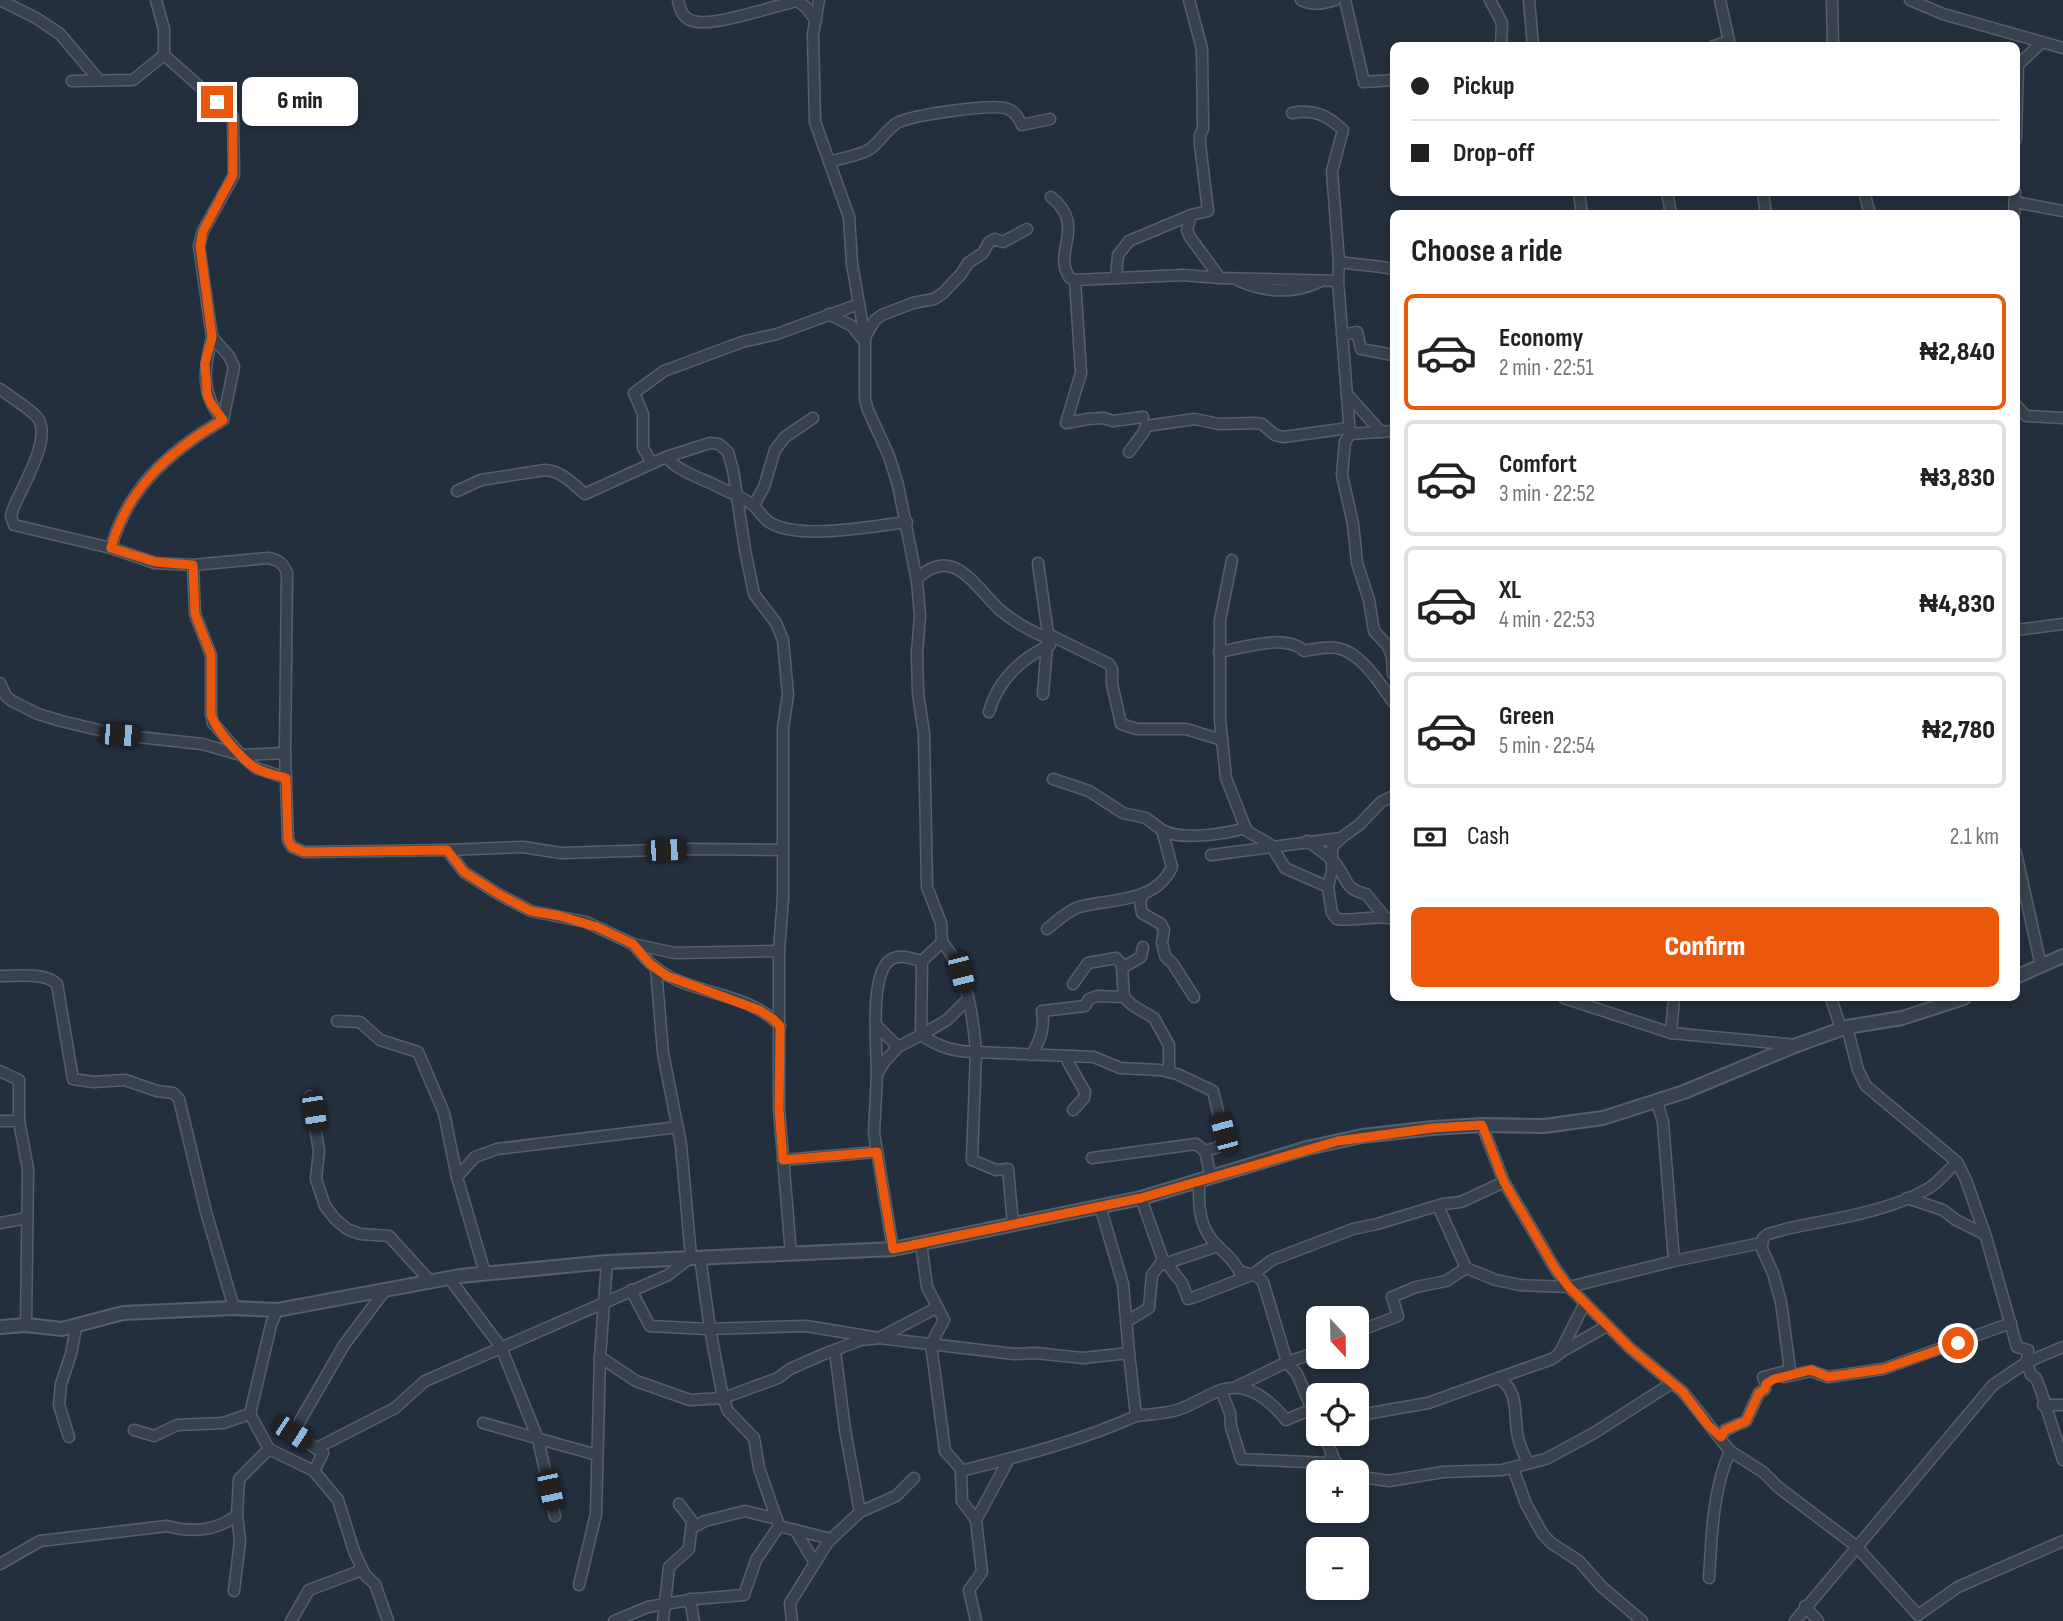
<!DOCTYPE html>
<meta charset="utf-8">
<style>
:root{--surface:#fff;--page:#f2f2f2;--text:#222;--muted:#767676;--line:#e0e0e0;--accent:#ea580c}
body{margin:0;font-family:"Sofia Sans Condensed",sans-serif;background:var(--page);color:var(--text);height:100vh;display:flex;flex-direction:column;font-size:26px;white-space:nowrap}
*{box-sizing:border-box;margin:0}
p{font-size:23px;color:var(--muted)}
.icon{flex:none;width:38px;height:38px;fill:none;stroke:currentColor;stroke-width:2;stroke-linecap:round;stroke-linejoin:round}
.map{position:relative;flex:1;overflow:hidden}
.drawer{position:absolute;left:1390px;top:210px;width:630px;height:791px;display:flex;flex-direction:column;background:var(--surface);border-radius:10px;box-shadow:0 4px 10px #0003}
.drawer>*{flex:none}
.banner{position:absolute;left:1390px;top:42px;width:630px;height:154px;border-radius:10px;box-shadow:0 4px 10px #0003;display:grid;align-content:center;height:154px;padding:0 21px;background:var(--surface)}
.needle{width:46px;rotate:158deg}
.fabs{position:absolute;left:1306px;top:1306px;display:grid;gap:14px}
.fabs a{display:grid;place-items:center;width:63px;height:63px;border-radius:10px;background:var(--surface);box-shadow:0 4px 10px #0003;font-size:35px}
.end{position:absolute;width:32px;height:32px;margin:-16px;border:9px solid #ea580c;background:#fff;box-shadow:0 0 0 4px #fff}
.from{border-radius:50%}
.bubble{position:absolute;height:49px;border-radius:10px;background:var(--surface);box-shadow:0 4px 10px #0003;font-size:23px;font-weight:800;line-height:49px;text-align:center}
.car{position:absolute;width:21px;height:42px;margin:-21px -10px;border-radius:9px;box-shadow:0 0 5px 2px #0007;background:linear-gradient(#222 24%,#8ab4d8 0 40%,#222 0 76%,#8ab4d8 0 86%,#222 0)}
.banner b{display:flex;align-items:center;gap:24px;height:66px;font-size:26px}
.banner b+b{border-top:2px solid var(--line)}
.banner i{width:18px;height:18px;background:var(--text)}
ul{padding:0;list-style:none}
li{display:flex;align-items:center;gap:21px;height:116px;margin:0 14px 10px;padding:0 7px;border:4px solid var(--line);border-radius:10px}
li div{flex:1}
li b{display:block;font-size:26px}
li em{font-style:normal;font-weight:800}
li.selected{border-color:var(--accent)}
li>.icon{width:63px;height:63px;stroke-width:1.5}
h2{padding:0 21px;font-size:32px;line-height:84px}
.pay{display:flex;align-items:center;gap:18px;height:77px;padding:0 21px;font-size:26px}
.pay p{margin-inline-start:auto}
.primary-button{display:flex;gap:14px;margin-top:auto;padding:14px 21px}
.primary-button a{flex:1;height:80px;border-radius:10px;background:var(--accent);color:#fff;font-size:28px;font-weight:800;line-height:80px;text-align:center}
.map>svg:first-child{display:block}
</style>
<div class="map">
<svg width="2063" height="1621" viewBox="0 0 2063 1621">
<rect width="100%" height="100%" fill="#242f3e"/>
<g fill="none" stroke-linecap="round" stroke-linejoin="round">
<g stroke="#565f6c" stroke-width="13">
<g id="minor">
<polyline points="0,0 36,18 60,34 98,79"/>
<path d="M156 0 164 29V55L233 116 234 175 203 231 199 246 212 337 229 356 234 367 223 420C171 450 127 488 111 548L155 563 193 565 195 614 211 655V714L213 723 241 755 285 753 288 840 292 847 304 852 447 850 464 872 500 895 531 911 586 922 633 944 675 953 779 951"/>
<path d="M678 0C680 8 681 14 688 19 706 31 775 5 797 1L806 7 816 21"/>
<polyline points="819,0 813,34 815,122 849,217 852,264 865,338 865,399 868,410 889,456 898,485 917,581 920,616 917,653 918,693 924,734 927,887 941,923 942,942 922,961 921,1035 898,1047 885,1061 877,1074 874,1133 893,1249"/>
<polyline points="1189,0 1202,49 1203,129 1200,135 1200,144 1208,211 1191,215 1187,230 1190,237 1220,278 1338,281 1350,434 1393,431"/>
<path d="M1301 0C1314 6 1322 4 1335 0"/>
<polyline points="1345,0 1364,82 1393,80"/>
<polyline points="1490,0 1502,23 1501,46"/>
<polyline points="1529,0 1533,46"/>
<polyline points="1832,0 1833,46"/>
<polyline points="1910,0 1943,14 2063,48"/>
<polyline points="1714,46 1729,41 1720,0"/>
<polyline points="72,81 133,80 164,55"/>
<path d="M1292 113C1314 109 1327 115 1343 130L1332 171 1339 262"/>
<polyline points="2016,139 2018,65 2042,42"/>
<path d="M829 162C841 158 859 156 870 149 880 142 886 130 897 123 912 115 993 103 1008 109 1016 112 1018 118 1022 125L1050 119"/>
<polyline points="1579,192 1582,214"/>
<polyline points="1667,192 1671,214"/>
<polyline points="1763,192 1766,214"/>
<polyline points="1864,192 1870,214"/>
<path d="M1051 197C1088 226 1051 252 1070 278L1075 280 1183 275 1220 278"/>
<polyline points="2015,202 2063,211"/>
<polyline points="2014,214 2015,192"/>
<polyline points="1116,278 1118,255 1129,241 1191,215"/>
<polyline points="1075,280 1081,373 1066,423 1088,419 1104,418 1113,421 1143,417"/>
<path d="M1239 281C1265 292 1293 294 1319 282"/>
<path d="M1338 281 1339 262C1358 265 1375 265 1393 269"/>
<polyline points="829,314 852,326 864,341"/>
<polyline points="1342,335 1357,332 1361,349 1393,355"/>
<path d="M212 337C204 369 200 394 223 420"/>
<polyline points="865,337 875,320 882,315 913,303 934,299 943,293 961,274 968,263 983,253 989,242 995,239 1003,242 1027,229"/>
<path d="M0 389C12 398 26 406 36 416 55 435 21 488 13 509L11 516 14 525 111 548"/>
<polyline points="1347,394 1381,432"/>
<polyline points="2016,405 2026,416 2063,418"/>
<polyline points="1350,434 1345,442 1342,475 1353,524 1357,563 1369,600 1374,631 1388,646 1392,657 1393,674"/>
<polyline points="1129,452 1143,433 1146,426 1195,419 1219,424 1255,423 1262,424 1275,435 1283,437 1349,428"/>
<polyline points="666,457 710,443 719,444 728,452 733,470 745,550 754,594 776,623 783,640 788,695 783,728 783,898 779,951 779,1109 791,1254"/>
<polyline points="652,463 643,448 643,414 634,393 664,371 742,342 777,334 859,304"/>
<path d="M457 491 481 480 545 470C562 471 573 484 585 494L666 457C680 473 702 478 721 488 732 494 745 498 754 506 759 511 763 518 769 522 798 541 873 526 907 522"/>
<polyline points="754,505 764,487 775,450 785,437 813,418"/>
<path d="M1232 560 1220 620V720L1226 778 1244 824 1247 831 1271 845 1285 868 1328 887 1332 913 1337 919C1357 922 1374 914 1393 919"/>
<polyline points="1038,563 1048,634"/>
<path d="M193 565 268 558C279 560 283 563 287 573L285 753"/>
<path d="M917 579C953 543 976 588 1000 610 1014 622 1030 631 1047 638"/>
<polyline points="2016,630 2063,624"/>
<path d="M1219 652C1243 648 1286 633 1304 651 1314 649 1327 646 1337 648 1361 652 1380 684 1393 702"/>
<polyline points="0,683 6,696 12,701 38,714 61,721 120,735 202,744 241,755 256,768 286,778"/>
<polyline points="1043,694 1048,634 1109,664 1112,669 1112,684 1121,724 1137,729 1186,729 1222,740"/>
<path d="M989 712C998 680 1020 659 1050 645"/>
<polyline points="1053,779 1089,791 1123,813 1146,818 1162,830"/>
<path d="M1307 841C1317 848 1327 854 1335 863 1348 878 1343 889 1366 894L1384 916"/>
<polyline points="447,850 523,847 561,853 691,849 781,850"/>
<polyline points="2016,853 2041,966"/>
<polyline points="1211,855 1341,838 1359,825 1381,802 1393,796"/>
<polyline points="1328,887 1332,871 1332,847 1341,838"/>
<polyline points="1144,893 1140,901 1142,913 1161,924 1164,930 1162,942 1165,956 1173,964 1194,997"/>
<path d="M1047 929C1057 921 1067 911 1079 907 1111 898 1155 904 1172 867L1162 830C1181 841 1224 834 1246 828"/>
<path d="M633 944C643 956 652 967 665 974 700 995 751 994 780 1026"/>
<polyline points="1143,947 1141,957 1122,968 1124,997 1132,1005 1154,1018 1169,1045 1169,1072"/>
<path d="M0 976C17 976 45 972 57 984L73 1079 93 1082 125 1080 157 1091 173 1093 179 1099 206 1212 234 1308"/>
<polyline points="1073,984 1088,963 1116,958 1124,967"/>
<polyline points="1564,998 1671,1033"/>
<polyline points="1674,998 1671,1033 1797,1045"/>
<polyline points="1831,998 1841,1029"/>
<polyline points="337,1021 360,1022 380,1040 418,1052 444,1113 457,1177"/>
<polyline points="877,1026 898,1047"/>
<polyline points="1847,1027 1858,1070 1866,1086 1957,1162 1966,1180 1986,1237 2017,1347 2028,1350 2027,1362 2031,1375 2036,1378 2041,1391 2063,1460"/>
<path d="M921 1035C939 1047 955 1052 976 1052 973 1015 967 971 942 942"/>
<polyline points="921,1035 947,1020 967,1000"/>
<path d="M1032 1055C1040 1040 1045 1028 1042 1011L1085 1006 1089 999 1097 996 1124 997"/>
<polyline points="1072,1056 1068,1062 1085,1092 1084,1098 1073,1110"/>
<polyline points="0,1071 19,1080 19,1121 28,1169 26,1325"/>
<path d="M877 1074C877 1049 869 975 890 960 900 953 912 959 922 961"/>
<polyline points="310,1096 319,1151 316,1179 325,1206 335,1219 347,1229 360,1234 389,1236 430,1281"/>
<polyline points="0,1121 19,1121"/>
<path d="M1482 1125 1504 1182 1556 1270 1569 1287 1631 1349 1683 1392 1730 1451C1712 1492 1712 1535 1709 1578"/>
<polyline points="1092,1158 1196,1144 1205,1151"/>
<polyline points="783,1160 877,1152"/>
<path d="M1199 1182C1199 1201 1198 1220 1210 1237 1219 1251 1230 1253 1239 1271L1257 1276 1263 1282 1287 1362 1297 1374 1312 1409"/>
<polyline points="1907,1198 1943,1210 1956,1220 1984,1234"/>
<polyline points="1100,1206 1123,1284 1129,1353"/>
<polyline points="0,1223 27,1218"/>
<polyline points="1013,1224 1008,1169 996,1170 972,1160 976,1052 1094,1057 1120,1068 1160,1070 1177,1074 1213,1091 1224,1137 1219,1147 1205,1151 1211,1178"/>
<polyline points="921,1243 927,1287 944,1320 931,1344 945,1451 961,1469 962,1501 976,1520 982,1572 969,1590 976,1621"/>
<polyline points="1674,1261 1761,1243"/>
<polyline points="1164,1264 1218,1246"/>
<polyline points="1167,1264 1182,1283 1188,1299 1192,1298 1252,1275 1272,1260 1353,1229 1377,1224 1443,1204 1461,1202 1504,1182"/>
<polyline points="1466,1268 1496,1280 1520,1285 1569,1287 1674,1261 1663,1122 1657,1102"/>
<polyline points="485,1273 457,1177 475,1157 497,1149 678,1127"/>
<polyline points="449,1278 501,1347 538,1439 555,1516"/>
<polyline points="386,1289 344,1345 293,1433 323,1453 314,1471 338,1500 354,1551 365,1575 375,1584 388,1621"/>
<path d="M631 1290 650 1326 708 1329 806 1326 879 1338 1014 1354 1035 1353 1083 1358 1129 1353 1136 1416C1150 1414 1167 1414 1180 1409 1194 1404 1207 1395 1221 1390 1248 1381 1270 1400 1286 1420L1312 1409 1313 1417 1318 1424"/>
<polyline points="1126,1322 1149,1308 1152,1275 1163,1260 1141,1198"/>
<polyline points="1356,1332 1398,1316 1392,1297 1416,1287 1446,1281 1466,1268 1438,1206"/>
<polyline points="835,1351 845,1430 860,1512"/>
<polyline points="1559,1353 1607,1326"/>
<polyline points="600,1357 636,1381 690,1400 723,1398 778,1378 790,1369 824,1354 861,1340 879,1338 936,1308"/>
<polyline points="1784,1377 1811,1371 1828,1377 1883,1369 2011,1323"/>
<path d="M1498 1378C1522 1392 1512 1419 1519 1441 1521 1449 1525 1456 1528 1463"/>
<polyline points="1236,1387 1287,1362 1318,1352"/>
<polyline points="1221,1390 1230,1413 1231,1427 1241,1459 1328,1463 1332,1453"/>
<polyline points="2043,1405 2063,1405"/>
<polyline points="250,1414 269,1449 314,1471"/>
<polyline points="1356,1418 1371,1413 1428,1403 1552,1359 1559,1354 1585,1303"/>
<polyline points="483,1423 597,1455"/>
<polyline points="134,1430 154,1436 177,1425 223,1423 250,1414 271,1325 277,1310"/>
<polyline points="1323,1433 1335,1461 1345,1472"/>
<polyline points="69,1437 59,1405 61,1384 71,1354 76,1327"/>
<path d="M1721 1437 1725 1430 1746 1421 1759 1393 1765 1389 1766 1384 1763 1377 1790 1370 1781 1302 1773 1273 1762 1249 1763 1238 1768 1234 1786 1229C1830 1219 1890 1212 1929 1188 1939 1182 1948 1170 1957 1162"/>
<polyline points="317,1448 395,1408 425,1381 668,1275 691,1257 681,1145 663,1053 656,968"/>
<polyline points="1730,1451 1763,1472 1778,1487 1856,1546 1918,1615 1958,1587 2063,1541"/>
<polyline points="1513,1468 1526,1504 1542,1533 1551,1543 1579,1561 1602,1587 1642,1621"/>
<path d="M961 1471C1021 1456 1080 1441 1136 1416"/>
<polyline points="1356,1476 1389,1481 1443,1472 1502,1470 1546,1459 1594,1433 1672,1383"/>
<polyline points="976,1520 1009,1459"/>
<polyline points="779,1526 795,1530 815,1563"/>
<polyline points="692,1528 705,1521 745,1511 777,1519"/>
<polyline points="795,1530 831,1539"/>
<path d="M0 1564 40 1541 167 1526C191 1533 217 1531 237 1515"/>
<polyline points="579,1585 596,1514 600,1357 607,1262"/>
<polyline points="234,1591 240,1541 237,1515 239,1479 269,1449"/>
<polyline points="690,1599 694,1621"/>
<polyline points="1805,1606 1818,1621"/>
<polyline points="291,1621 309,1590 362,1570"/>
<polyline points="614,1621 648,1607 695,1599 744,1595 756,1560 779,1526 759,1468 754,1438 728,1411 723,1398 710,1329 700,1257"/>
<polyline points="663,1621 669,1567 689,1549 692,1521 679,1504"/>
<polyline points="792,1621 790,1603 828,1542 860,1512 896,1496 914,1478"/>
<polyline points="1795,1621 1993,1385 2027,1362 2063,1347"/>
</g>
</g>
<g stroke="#565f6c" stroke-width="16">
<g id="tertiary">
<polyline points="2016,977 2063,956"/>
<polyline points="0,1327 26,1325 62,1329 123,1313 234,1308 277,1310 460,1276 607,1262 893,1249 1141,1198 1307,1148 1362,1136 1433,1128 1482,1125 1544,1126 1603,1118 1684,1092 1797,1045 1847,1027 1902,1018 1964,998"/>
</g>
</g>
<use href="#minor" stroke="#38414e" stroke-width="10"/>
<use href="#tertiary" stroke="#38414e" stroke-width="12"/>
</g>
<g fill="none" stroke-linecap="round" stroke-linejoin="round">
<path stroke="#ea580c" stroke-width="9" d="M217 102 233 116V175L203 231 200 246 212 337 205 363 207 394 210 402 223 420C171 450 127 488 111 548L155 562 193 565 195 614 211 655V714C214 728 241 758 254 767 263 773 275 775 286 778L288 840 292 847 304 852 447 850 464 872 500 895 531 911 560 916 597 927 633 944 650 964 667 976 759 1010 773 1019 780 1026 779 1109 783 1160 877 1152 893 1249 1141 1198 1338 1141 1433 1128 1482 1125 1504 1182 1556 1270 1569 1287 1631 1349 1683 1392 1708 1425 1721 1437 1725 1430 1746 1421 1759 1393 1765 1389 1766 1384 1774 1379 1811 1370 1828 1377 1883 1369 1958 1343"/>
</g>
</svg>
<div class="fabs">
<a><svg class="needle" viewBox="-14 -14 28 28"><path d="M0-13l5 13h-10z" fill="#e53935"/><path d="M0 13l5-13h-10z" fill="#767676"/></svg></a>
<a><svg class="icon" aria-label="locate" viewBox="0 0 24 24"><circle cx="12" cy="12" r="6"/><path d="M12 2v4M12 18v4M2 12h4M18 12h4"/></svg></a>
<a>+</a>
<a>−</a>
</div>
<i class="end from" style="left:1958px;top:1343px"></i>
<i class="end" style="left:217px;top:102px"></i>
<div class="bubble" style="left:242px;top:77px;width:116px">6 min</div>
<i class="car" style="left:120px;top:735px;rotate:94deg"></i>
<i class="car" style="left:666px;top:850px;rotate:88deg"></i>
<i class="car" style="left:961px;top:973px;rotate:166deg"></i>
<i class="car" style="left:314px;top:1112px;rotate:171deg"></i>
<i class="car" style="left:1224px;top:1133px;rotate:345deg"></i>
<i class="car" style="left:293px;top:1433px;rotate:123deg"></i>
<i class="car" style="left:550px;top:1490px;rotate:168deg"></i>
<div class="banner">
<b><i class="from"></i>Pickup</b>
<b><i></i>Drop-off</b>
</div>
<section class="drawer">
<h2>Choose a ride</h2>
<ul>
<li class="selected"><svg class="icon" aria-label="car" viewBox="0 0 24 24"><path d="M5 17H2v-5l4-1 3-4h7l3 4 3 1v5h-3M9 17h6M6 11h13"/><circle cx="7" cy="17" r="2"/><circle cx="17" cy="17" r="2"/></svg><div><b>Economy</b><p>2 min · 22:51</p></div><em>₦2,840</em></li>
<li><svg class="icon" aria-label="car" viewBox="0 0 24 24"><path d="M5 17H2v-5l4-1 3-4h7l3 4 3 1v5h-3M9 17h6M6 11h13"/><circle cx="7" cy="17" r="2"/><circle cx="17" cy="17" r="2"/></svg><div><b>Comfort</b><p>3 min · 22:52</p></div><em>₦3,830</em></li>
<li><svg class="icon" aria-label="car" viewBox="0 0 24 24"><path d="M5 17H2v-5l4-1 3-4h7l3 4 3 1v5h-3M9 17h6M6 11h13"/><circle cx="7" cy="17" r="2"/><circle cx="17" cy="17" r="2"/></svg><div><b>XL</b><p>4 min · 22:53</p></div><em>₦4,830</em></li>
<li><svg class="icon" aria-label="car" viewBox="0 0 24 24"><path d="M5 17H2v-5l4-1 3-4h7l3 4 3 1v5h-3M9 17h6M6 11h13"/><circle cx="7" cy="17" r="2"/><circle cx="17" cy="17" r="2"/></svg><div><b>Green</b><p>5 min · 22:54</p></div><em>₦2,780</em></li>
</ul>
<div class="pay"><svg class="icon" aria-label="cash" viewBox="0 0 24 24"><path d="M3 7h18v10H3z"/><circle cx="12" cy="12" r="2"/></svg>Cash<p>2.1 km</p></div>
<div class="primary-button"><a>Confirm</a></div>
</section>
</div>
